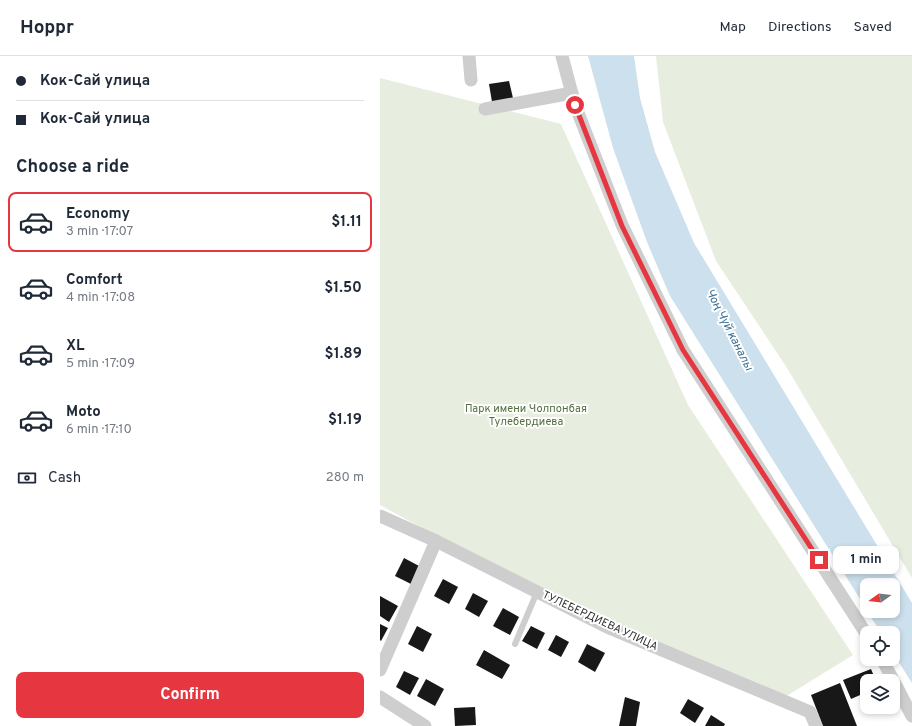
<!DOCTYPE html>
<meta charset="utf-8">
<style>
:root{--surface:#fff;--page:#f2f2f3;--text:#1f2937;--muted:#747a83;--line:#e0e1e3;--accent:#e63640}
body{margin:0;font-family:Overpass,sans-serif;background:var(--page);color:var(--text);height:100vh;display:flex;flex-direction:column;font-size:15px;white-space:nowrap}
*{box-sizing:border-box;margin:0}
p{font-size:13px;color:var(--muted)}
.icon{flex:none;width:22px;height:22px;fill:none;stroke:currentColor;stroke-width:2;stroke-linecap:round;stroke-linejoin:round}
.map{position:relative;flex:1;overflow:hidden}
.sheet{display:flex;flex-direction:column;background:var(--surface);width:380px}
.sheet>*{flex:none}
.hud{display:grid;align-content:center;height:88px;padding:0 16px;background:var(--surface)}
.needle{width:26px;rotate:256deg}
.controls{position:absolute;left:480px;top:522px;display:grid;gap:8px}
.controls a{display:grid;place-items:center;width:40px;height:40px;border-radius:8px;background:var(--surface);box-shadow:0 2px 6px #0003;font-size:20px}
.end{position:absolute;width:18px;height:18px;margin:-9px;border:5px solid #e63640;background:#fff;box-shadow:0 0 0 2px #fff}
.from{border-radius:50%}
.bubble{position:absolute;height:28px;border-radius:8px;background:var(--surface);box-shadow:0 2px 6px #0003;font-size:13px;font-weight:700;line-height:28px;text-align:center}
.hud b{display:flex;align-items:center;gap:14px;height:38px;font-size:15px}
.hud b+b{border-top:1px solid var(--line)}
.hud i{width:10px;height:10px;background:var(--text)}
ul{padding:0;list-style:none}
li{display:flex;align-items:center;gap:12px;height:60px;margin:0 8px 6px;padding:0 8px;border:2px solid transparent;border-radius:8px}
li div{flex:1}
li b{display:block;font-size:15px}
li em{font-style:normal;font-weight:700}
li.on{border-color:var(--accent)}
li>.icon{width:36px;height:36px;stroke-width:1.5}
h2{padding:0 16px;font-size:18px;line-height:48px}
.pay{display:flex;align-items:center;gap:10px;height:44px;padding:0 16px;font-size:15px}
.pay p{margin-inline-start:auto}
.primary-button{display:flex;gap:8px;margin-top:auto;padding:8px 16px}
.primary-button a{flex:1;height:46px;border-radius:8px;background:var(--accent);color:#fff;font-size:16px;font-weight:700;line-height:46px;text-align:center}
header{display:flex;align-items:center;gap:24px;box-sizing:border-box;height:56px;padding:0 20px;background:var(--surface);border-bottom:1px solid var(--line)}
header strong{font-size:19px}
nav{display:flex;gap:22px;margin-inline-start:auto;font-size:14px}
main{display:flex;flex:1;min-height:0}
.map>svg:first-child{display:block}
</style>
<header>
<strong>Hoppr</strong>
<nav><a>Map</a><a>Directions</a><a>Saved</a></nav>
</header>
<main>
<section class="sheet">
<div class="hud">
<b><i class="from"></i>Кок-Сай улица</b>
<b><i></i>Кок-Сай улица</b>
</div>
<h2>Choose a ride</h2>
<ul>
<li class="on"><svg class="icon" aria-label="car" viewBox="0 0 24 24"><path d="M5 17H2v-5l4-1 3-4h7l3 4 3 1v5h-3M9 17h6M6 11h13"/><circle cx="7" cy="17" r="2"/><circle cx="17" cy="17" r="2"/></svg><div><b>Economy</b><p>3 min · 17:07</p></div><em>$1.11</em></li>
<li><svg class="icon" aria-label="car" viewBox="0 0 24 24"><path d="M5 17H2v-5l4-1 3-4h7l3 4 3 1v5h-3M9 17h6M6 11h13"/><circle cx="7" cy="17" r="2"/><circle cx="17" cy="17" r="2"/></svg><div><b>Comfort</b><p>4 min · 17:08</p></div><em>$1.50</em></li>
<li><svg class="icon" aria-label="car" viewBox="0 0 24 24"><path d="M5 17H2v-5l4-1 3-4h7l3 4 3 1v5h-3M9 17h6M6 11h13"/><circle cx="7" cy="17" r="2"/><circle cx="17" cy="17" r="2"/></svg><div><b>XL</b><p>5 min · 17:09</p></div><em>$1.89</em></li>
<li><svg class="icon" aria-label="car" viewBox="0 0 24 24"><path d="M5 17H2v-5l4-1 3-4h7l3 4 3 1v5h-3M9 17h6M6 11h13"/><circle cx="7" cy="17" r="2"/><circle cx="17" cy="17" r="2"/></svg><div><b>Moto</b><p>6 min · 17:10</p></div><em>$1.19</em></li>
</ul>
<div class="pay"><svg class="icon" aria-label="cash" viewBox="0 0 24 24"><path d="M3 7h18v10H3z"/><circle cx="12" cy="12" r="2"/></svg>Cash<p>280 m</p></div>
<div class="primary-button"><a>Confirm</a></div>
</section>
<div class="map">
<svg width="532" height="670" viewBox="0 0 532 670">
<rect width="100%" height="100%" fill="#fff"/>
<g fill="#e7eee0">
<polygon points="276,0 532,0 532,522 407,312 336,205 283,66"/>
<polygon points="0,22 181,68 308,349 473,599 405,641 246,575 66,485 0,449"/>
</g>
<polygon fill="#cce0ed" points="208,0 254,0 260,42 275,96 314,187 532,547 532,627 513,597 513,577 501,577 487,555 513,555 513,529 487,529 487,554 290,240 267,186 233,92"/>
<g fill="#181818">
<polygon points="129,25 133,42 112,46 109,28"/>
<polygon points="24,502 41,511 31,528 15,520"/>
<polygon points="63,523 78,531 69,548 54,540"/>
<polygon points="93,537 108,545 99,561 85,553"/>
<polygon points="0,540 18,550 9,566 0,560"/>
<polygon points="123,552 139,561 130,579 113,570"/>
<polygon points="0,568 8,572 1,585 0,584"/>
<polygon points="37,570 52,578 43,596 28,588"/>
<polygon points="151,570 165,577 157,593 142,585"/>
<polygon points="176,579 189,586 181,601 168,594"/>
<polygon points="207,588 225,597 215,616 198,606"/>
<polygon points="104,594 130,609 122,623 96,609"/>
<polygon points="491,613 496,625 487,625 487,636 471,643 463,624"/>
<polygon points="24,615 39,622 30,639 16,631"/>
<polygon points="46,623 64,633 55,650 37,640"/>
<polygon points="460,627 477,670 443,670 431,639"/>
<polygon points="245,641 260,646 256,670 239,670"/>
<polygon points="308,643 324,652 315,667 300,657"/>
<polygon points="95,651 96,669 75,670 74,652"/>
<polygon points="331,659 345,668 344,670 325,670"/>
</g>
<g fill="none" stroke-linecap="round" stroke-linejoin="round">
<polyline stroke="#cecece" stroke-width="6" points="135,588 157,536"/>
<g stroke="#cecece" stroke-width="13">
<polyline points="89,0 91,24"/>
<polyline points="182,0 195,49 242,169 303,294 487,579"/>
<polyline points="105,53 192,37"/>
<polyline points="0,460 56,485 227,571 430,656 436,670"/>
<polyline points="502,603 532,660"/>
<polyline points="0,614 56,485"/>
<polyline points="0,641 45,670"/>
</g>
</g>
<g fill="none" stroke-linecap="round" stroke-linejoin="round">
<polyline stroke="#e63640" stroke-width="5" points="195,49 242,170 303,294 439,504"/>
</g>
<g text-anchor="middle" dominant-baseline="central" stroke-width="4" stroke-linejoin="round" paint-order="stroke">
<g font-size="11" fill="#536e3e" stroke="#fff">
<text x="146" y="353">Парк имени Чолпонбая<tspan x="146" dy="13">Тулебердиева</tspan></text>
</g>
<g font-size="11" fill="#313131" stroke="#fff">
<text transform="translate(220 565) rotate(25)">ТУЛЕБЕРДИЕВА УЛИЦА</text>
</g>
<g font-size="12" font-style="italic" fill="#3e7295" stroke="#fff">
<text transform="translate(349 274) rotate(63)">Чоң Чүй каналы</text>
</g>
</g>
</svg>
<div class="controls">
<a><svg class="needle" viewBox="-14 -14 28 28"><path d="M0-13l5 13h-10z" fill="#e53935"/><path d="M0 13l5-13h-10z" fill="#747a83"/></svg></a>
<a><svg class="icon" aria-label="locate" viewBox="0 0 24 24"><circle cx="12" cy="12" r="6"/><path d="M12 2v4M12 18v4M2 12h4M18 12h4"/></svg></a>
<a><svg class="icon" aria-label="layers" viewBox="0 0 24 24"><path d="M12 4l9 5-9 5-9-5zM3 14l9 5 9-5"/></svg></a>
</div>
<i class="end from" style="left:195px;top:49px"></i>
<i class="end" style="left:439px;top:504px"></i>
<div class="bubble" style="left:453px;top:490px;width:66px">1 min</div>
</div>
</main>
